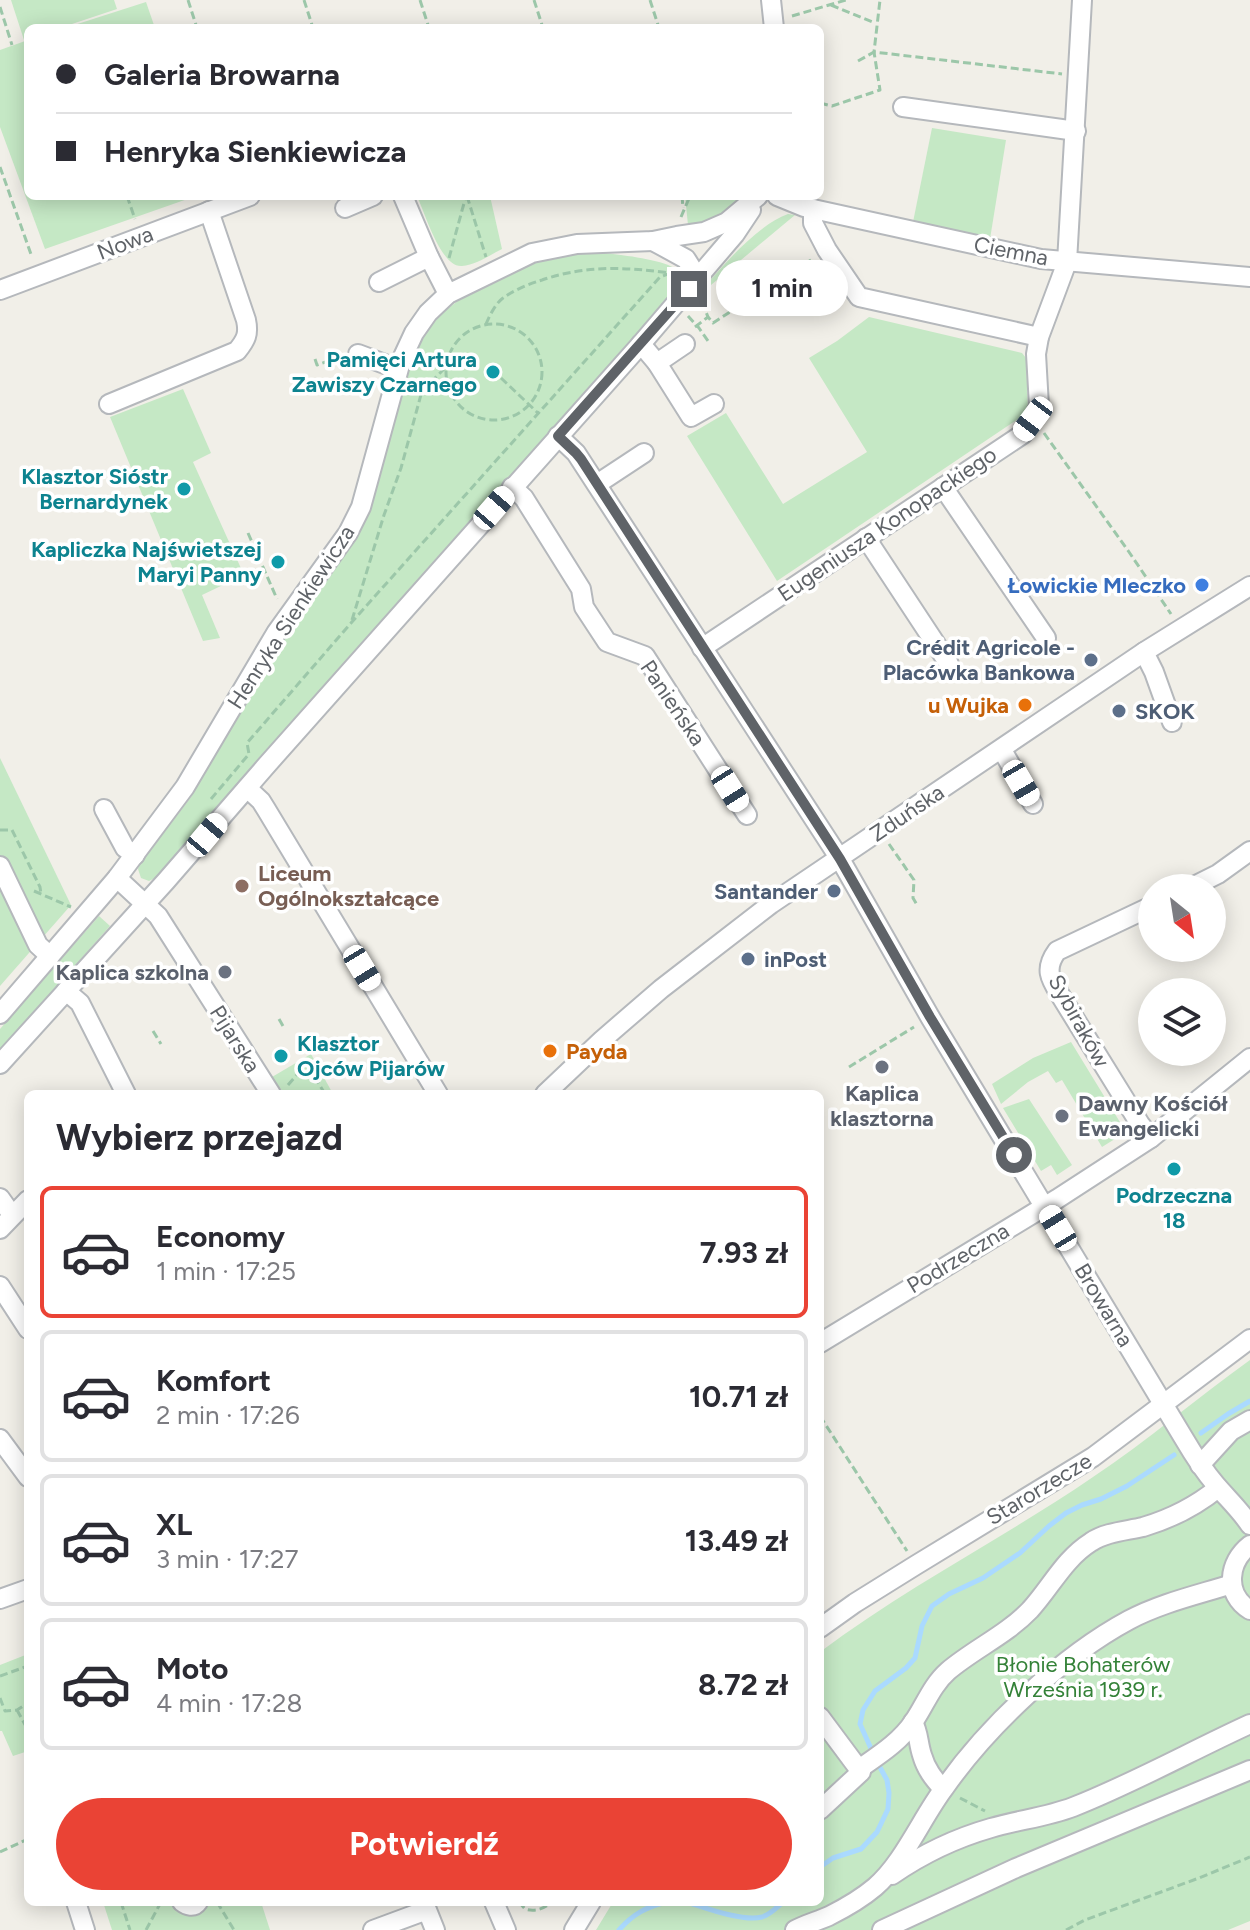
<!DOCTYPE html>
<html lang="pl">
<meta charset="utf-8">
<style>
:root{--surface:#fff;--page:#f7f7f7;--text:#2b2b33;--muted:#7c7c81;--line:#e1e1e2;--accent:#ea4335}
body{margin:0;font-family:Figtree,sans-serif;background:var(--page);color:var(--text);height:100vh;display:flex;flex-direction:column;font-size:30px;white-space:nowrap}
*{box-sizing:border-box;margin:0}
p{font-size:26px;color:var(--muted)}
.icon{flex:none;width:44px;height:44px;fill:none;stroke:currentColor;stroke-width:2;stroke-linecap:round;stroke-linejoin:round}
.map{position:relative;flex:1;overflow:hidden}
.drawer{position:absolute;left:24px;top:1090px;width:800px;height:816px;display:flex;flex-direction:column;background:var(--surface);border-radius:12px;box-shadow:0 4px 20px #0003}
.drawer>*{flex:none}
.top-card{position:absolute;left:24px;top:24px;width:800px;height:176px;border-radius:12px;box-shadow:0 4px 20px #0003;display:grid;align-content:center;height:176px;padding:0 32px;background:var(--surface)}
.needle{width:52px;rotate:150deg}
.controls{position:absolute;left:1138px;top:874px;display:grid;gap:16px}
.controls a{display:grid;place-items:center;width:88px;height:88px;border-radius:50%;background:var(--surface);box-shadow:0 4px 20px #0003;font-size:40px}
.end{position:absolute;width:36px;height:36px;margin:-18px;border:10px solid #5f6368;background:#fff;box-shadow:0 0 0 4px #fff}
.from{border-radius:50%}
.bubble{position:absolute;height:56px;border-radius:28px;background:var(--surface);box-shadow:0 4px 20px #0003;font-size:26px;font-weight:700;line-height:56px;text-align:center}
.car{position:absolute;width:24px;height:48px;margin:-24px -12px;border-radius:10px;box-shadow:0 0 6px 2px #0007;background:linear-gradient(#fff 24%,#345 0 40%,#fff 0 76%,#345 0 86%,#fff 0)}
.top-card b{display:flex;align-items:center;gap:28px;height:76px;font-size:30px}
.top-card b+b{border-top:2px solid var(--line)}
.top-card i{width:20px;height:20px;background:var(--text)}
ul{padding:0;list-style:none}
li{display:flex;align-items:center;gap:24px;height:132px;margin:0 16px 12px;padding:0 16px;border:4px solid var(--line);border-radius:12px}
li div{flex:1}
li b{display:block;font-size:30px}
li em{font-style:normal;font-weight:700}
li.current{border-color:var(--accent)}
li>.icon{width:72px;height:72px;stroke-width:1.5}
h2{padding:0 32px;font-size:36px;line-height:96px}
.button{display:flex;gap:16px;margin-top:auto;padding:16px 32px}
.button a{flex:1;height:92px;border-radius:48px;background:var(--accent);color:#fff;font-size:32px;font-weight:700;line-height:92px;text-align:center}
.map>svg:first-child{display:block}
</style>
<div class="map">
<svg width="1250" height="1930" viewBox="0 0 1250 1930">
<rect width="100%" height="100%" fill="#f1efe8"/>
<g fill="#c5e8c5">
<polygon points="11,0 114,0 117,9 60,28 28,28 28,39 24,40"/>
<polygon points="146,2 155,28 65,28"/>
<polygon points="28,40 28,196 196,196 45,249 0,127 0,50"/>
<polygon points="932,128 1006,140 990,239 913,222"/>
<path d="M417 196H490L502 249C490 255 476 265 462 266 441 268 425 213 417 196Z"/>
<polygon points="685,196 752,196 724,218 688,225"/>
<path d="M788 214 795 215 705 290 703 288C726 263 756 226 788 214Z"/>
<path d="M590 251C608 254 666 258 678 271 682 276 681 278 681 283L155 878 149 881 141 878 138 869 139 865 191 797 276 650 304 605 362 526 367 515 410 365C430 315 454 300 501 277 512 272 523 265 535 261 552 255 572 254 590 251Z"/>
<polygon points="869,317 1022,353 1026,358 1028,408 1027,413 777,581 687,436 726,413 783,504 867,452 809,358 837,341"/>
<polygon points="183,389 211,453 193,462 244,575 202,595 220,638 203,641 110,417"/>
<polygon points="0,758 71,905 0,986"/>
<polygon points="99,916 110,926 0,1050 0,1029"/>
<polygon points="1071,1042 1126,1132 1102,1147 1062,1080 1056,1083 1048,1071 1028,1082 1001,1104 992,1084 1033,1058"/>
<polygon points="311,1054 333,1094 284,1094 272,1077"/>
<polygon points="1029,1099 1072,1165 1057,1175 1051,1165 1041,1171 1003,1108"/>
<path d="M1250 1360V1921L1228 1930H596L613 1902H820V1652C906 1587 1004 1538 1093 1477 1147 1441 1197 1398 1250 1360Z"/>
<polygon points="28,1654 28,1751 13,1756 2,1731 0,1731 0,1665"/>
<polygon points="103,1902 261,1902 270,1930 112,1930"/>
</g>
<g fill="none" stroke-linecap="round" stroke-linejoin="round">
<g stroke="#aadaff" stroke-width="5">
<polyline points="1201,1433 1228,1414 1250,1401"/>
<polyline points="873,1753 860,1724 863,1710 875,1691 906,1668 915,1658 922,1626 932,1606 949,1594 983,1578 1020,1553 1049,1526 1066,1513 1082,1505 1101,1499 1127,1486 1174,1455"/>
<polyline points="820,1867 833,1858 861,1849 877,1832 888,1809 889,1793 887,1780 877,1762"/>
<path d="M687 1902C706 1908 743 1922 762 1917 771 1914 776 1908 783 1902"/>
<path d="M619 1930C633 1914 646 1907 667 1902"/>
</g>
<g stroke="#b5b8bc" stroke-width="22">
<g id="minor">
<polyline points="771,0 774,28"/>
<polyline points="903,107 1076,131"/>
<polyline points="403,196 429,257 448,294"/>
<polyline points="777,196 804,207 1041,259 1250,277"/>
<polyline points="345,208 373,196"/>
<polyline points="813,209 813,223 827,250 859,297 1039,337"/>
<polyline points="653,241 686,259 698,278"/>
<polyline points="379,282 429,257"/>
<polyline points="0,290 250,196"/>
<polyline points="641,344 657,363 691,417 714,404"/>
<polyline points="358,354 398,369"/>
<polyline points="657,363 685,344"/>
<path d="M109 404 237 351C246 340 249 334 246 320L209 211"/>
<path d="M558 436 576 453 840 859 930 1017 1183 1437C1193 1454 1203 1470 1216 1485 1228 1499 1240 1510 1250 1525"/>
<polyline points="597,484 644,453"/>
<polyline points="512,487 524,498 581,589 584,607 607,642 645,656 747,815"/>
<polyline points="943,487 1046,638"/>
<polyline points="866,538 949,664"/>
<polyline points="702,648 1023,434 1033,419 1039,406 1036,354 1039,337 1067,262 1082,0"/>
<polyline points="1144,652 1154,672 1172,722"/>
<polyline points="1002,750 1033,804"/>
<polyline points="247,788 261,801 266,809 438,1094"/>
<polyline points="104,809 125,848 135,855"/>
<polyline points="0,866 38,945 50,956"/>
<polyline points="117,878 158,916 271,1094"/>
<polyline points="1190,888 1218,874 1250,851"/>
<polyline points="66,991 80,1003 126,1094"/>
<polyline points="0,1014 117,878 185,787 276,633 348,533 361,507 401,361 414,333 428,313 448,294 532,253 577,244 653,241 677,236 704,232 727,222 758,196"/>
<polyline points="0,1064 166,881 265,767 641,344 735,234 751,210"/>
<polyline points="545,1094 602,1040 661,989 771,904 1144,652 1250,586"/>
<path d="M1151 1138 1140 1124 1062 998C1051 980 1043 970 1057 951L1152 906"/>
<polyline points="0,1198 12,1215"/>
<polyline points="0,1229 28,1200"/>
<polyline points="0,1286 28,1329"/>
<polyline points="820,1343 1057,1199 1151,1138 1250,1058"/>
<polyline points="0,1439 28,1477"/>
<polyline points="1200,1465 1231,1431 1250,1420"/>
<path d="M1250 1545C1228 1562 1224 1594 1250 1610"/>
<polyline points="0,1599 28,1589"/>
<polyline points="820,1628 855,1603 916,1565 1093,1457 1250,1339"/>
<polyline points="820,1717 861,1772 820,1810"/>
<path d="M913 1722C919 1733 918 1743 922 1755 926 1769 933 1778 943 1789"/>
<path d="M859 1769C879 1755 900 1742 914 1721 925 1705 932 1685 948 1671 974 1649 1006 1635 1030 1610 1051 1587 1064 1559 1091 1542 1106 1532 1126 1531 1143 1527 1170 1519 1196 1506 1218 1488"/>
<path d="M892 1875C921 1855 956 1838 991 1828 1018 1820 1047 1817 1073 1807 1134 1783 1191 1751 1250 1724"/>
<polyline points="76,1902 85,1930"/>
<path d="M182 1902C187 1906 194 1908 198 1902"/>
<polyline points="494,1902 506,1930"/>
<polyline points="373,1930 427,1910 435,1930"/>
<polyline points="574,1930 591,1902"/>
<path d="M795 1930C806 1924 818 1921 829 1916 845 1908 862 1898 875 1887 904 1862 922 1817 945 1787 988 1726 1062 1656 1129 1620 1161 1603 1197 1595 1232 1584"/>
<polyline points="882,1930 1016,1868 1250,1770"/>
</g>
</g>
<g stroke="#9cc7a9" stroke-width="3" stroke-dasharray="8 4" stroke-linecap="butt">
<polyline points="188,0 197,28"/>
<polyline points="304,0 313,28"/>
<polyline points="420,0 429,28"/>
<polyline points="534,0 543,28"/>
<polyline points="650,0 659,28"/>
<polyline points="831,5 875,23"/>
<polyline points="0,7 12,45"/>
<polyline points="792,16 846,0"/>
<polyline points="858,61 874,52 1062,74"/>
<polyline points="820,103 832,106 880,90 874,52 880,0"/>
<polyline points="0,167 32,257"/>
<polyline points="127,196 135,219"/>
<polyline points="467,196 486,257"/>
<polyline points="682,196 683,208"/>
<polyline points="681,217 690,196"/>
<polyline points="449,258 466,196"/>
<polyline points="745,263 763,290 811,260"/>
<polyline points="702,302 708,317"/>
<polyline points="688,316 699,328 708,341"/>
<circle cx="494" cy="372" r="48"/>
<path d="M486 324C490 315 495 304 503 298 514 290 529 284 542 280 586 265 625 267 670 273"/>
<polyline points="695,327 708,317 713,323 762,291"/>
<polyline points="315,359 317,365 342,356"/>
<polyline points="501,378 539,414"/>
<polyline points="1044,433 1129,552 1171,614"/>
<polyline points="248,533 277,599"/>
<polyline points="352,620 384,515 401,468 422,391 445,368"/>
<polyline points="211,799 249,754 247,743 351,623 660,277 671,273"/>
<polyline points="0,830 12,830 40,887 41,894"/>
<polyline points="889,844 914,880 913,898 917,905"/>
<polyline points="34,891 71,907"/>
<polyline points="279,1019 283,1026"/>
<polyline points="153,1031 161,1044"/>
<polyline points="849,1067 914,1027"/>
<polyline points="288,1085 300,1071 305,1061 325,1094"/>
<polyline points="820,1416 907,1551"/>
<polyline points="0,1676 28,1666"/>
<polyline points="0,1698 5,1711 17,1710 28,1703"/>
<polyline points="17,1710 28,1730"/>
<polyline points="960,1798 985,1811"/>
<polyline points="0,1852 28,1839"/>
<polyline points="121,1902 130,1930"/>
<polyline points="217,1902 234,1930"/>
<path d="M519 1902 525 1909C535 1912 544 1909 552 1902"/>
<polyline points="146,1930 161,1902"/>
<polyline points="1066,1930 1085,1920 1199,1878 1250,1857"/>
</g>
<use href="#minor" stroke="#fff" stroke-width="18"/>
</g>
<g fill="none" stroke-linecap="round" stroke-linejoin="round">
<polyline stroke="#5f6368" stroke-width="10" points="689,289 558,436 576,453 581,459 840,859 930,1017 1014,1155"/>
</g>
<g fill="#0f9aa8" stroke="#fff" stroke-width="3">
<circle cx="493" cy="372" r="8"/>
<circle cx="184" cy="489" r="8"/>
<circle cx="278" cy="562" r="8"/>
<circle cx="281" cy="1056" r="8"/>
<circle cx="1174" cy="1169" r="8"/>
</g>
<circle fill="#3f7fe0" stroke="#fff" stroke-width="3" cx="1202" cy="585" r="8"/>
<g fill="#5c6f8a" stroke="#fff" stroke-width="3">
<circle cx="1091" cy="660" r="8"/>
<circle cx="1119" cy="711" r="8"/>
<circle cx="834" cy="891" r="8"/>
<circle cx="748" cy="959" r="8"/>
</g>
<g fill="#e8710a" stroke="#fff" stroke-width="3">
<circle cx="1025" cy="705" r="8"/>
<circle cx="550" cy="1051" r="8"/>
</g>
<circle fill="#8d6e63" stroke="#fff" stroke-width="3" cx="242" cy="886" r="8"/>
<g fill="#6b7280" stroke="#fff" stroke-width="3">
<circle cx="225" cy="972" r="8"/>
<circle cx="882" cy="1067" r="8"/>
<circle cx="1062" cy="1116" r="8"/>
</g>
<g text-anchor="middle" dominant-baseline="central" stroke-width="7" stroke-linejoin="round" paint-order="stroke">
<g font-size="22" fill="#5f6368" stroke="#fff">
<text transform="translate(125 243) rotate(-21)">Nowa</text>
<text transform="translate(1011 251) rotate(11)">Ciemna</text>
<text transform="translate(887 524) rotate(-34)">Eugeniusza Konopackiego</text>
<text transform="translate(291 617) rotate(-57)">Henryka Sienkiewicza</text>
<text transform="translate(673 703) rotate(56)">Panieńska</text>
<text transform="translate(907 813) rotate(-34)">Zduńska</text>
<text transform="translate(1079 1021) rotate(61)">Sybiraków</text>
<text transform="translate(235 1039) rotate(58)">Pijarska</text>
<text transform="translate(958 1258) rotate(-31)">Podrzeczna</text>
<text transform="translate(1104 1305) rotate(59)">Browarna</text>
<text transform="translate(1039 1489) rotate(-31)">Starorzecze</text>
</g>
<g font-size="22" font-weight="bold" fill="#0d838f" stroke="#fff" text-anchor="end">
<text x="477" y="359">Pamięci Artura<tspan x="477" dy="25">Zawiszy Czarnego</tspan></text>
<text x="168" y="476">Klasztor Sióstr<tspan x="168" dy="25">Bernardynek</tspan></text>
<text x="262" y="549">Kapliczka Najświetszej<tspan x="262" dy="25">Maryi Panny</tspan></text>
<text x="297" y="1043" text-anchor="start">Klasztor<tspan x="297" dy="25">Ojców Pijarów</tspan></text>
<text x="1174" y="1195" text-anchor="middle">Podrzeczna<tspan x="1174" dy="25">18</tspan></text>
</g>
<g font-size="22" font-weight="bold" fill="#366cbe" stroke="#fff" text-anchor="end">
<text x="1186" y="585">Łowickie Mleczko</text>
</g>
<g font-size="22" font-weight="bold" fill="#4e5e75" stroke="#fff" text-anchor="end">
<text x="1075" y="647">Crédit Agricole -<tspan x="1075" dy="25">Placówka Bankowa</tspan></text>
<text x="1135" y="711" text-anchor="start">SKOK</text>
<text x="818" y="891">Santander</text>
<text x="764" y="959" text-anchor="start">inPost</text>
</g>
<g font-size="22" font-weight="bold" fill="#c56008" stroke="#fff" text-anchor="end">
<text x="1009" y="705">u Wujka</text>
<text x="566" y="1051" text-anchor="start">Payda</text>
</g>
<g font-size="22" font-weight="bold" fill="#785e54" stroke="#fff" text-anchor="start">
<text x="258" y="873">Liceum<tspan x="258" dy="25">Ogólnokształcące</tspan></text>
</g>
<g font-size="22" font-weight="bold" fill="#5b616d" stroke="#fff" text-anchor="end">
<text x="209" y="972">Kaplica szkolna</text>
<text x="882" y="1093" text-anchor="middle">Kaplica<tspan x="882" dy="25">klasztorna</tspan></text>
<text x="1078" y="1103" text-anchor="start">Dawny Kościół<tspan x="1078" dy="25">Ewangelicki</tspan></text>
</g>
<g font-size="22" fill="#348238" stroke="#fff">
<text x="1083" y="1664">Błonie Bohaterów<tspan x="1083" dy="25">Września 1939 r.</tspan></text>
</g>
</g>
</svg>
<div class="controls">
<a><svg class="needle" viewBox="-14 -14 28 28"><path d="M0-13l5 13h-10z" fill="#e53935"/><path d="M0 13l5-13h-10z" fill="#7c7c81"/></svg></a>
<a><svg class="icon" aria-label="layers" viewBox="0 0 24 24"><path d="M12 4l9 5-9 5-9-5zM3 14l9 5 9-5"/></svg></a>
</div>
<i class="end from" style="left:1014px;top:1155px"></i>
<i class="end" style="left:689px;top:289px"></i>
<div class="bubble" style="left:716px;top:260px;width:132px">1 min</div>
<i class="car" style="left:1033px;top:419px;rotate:217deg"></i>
<i class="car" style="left:494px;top:508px;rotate:41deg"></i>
<i class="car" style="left:1021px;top:783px;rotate:150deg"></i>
<i class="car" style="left:730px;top:789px;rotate:148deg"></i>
<i class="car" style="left:207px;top:835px;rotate:40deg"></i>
<i class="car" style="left:362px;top:968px;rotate:149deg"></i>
<i class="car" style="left:1058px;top:1228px;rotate:329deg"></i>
<div class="top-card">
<b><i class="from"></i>Galeria Browarna</b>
<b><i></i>Henryka Sienkiewicza</b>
</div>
<section class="drawer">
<h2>Wybierz przejazd</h2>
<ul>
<li class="current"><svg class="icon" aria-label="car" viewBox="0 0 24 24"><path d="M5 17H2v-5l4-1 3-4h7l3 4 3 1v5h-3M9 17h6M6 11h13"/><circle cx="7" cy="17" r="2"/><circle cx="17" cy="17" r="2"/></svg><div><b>Economy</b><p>1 min · 17:25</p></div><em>7.93 zł</em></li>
<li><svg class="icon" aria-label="car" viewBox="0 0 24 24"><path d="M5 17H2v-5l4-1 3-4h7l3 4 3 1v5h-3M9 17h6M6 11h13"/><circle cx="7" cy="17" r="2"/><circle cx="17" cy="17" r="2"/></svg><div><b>Komfort</b><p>2 min · 17:26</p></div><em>10.71 zł</em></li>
<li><svg class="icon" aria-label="car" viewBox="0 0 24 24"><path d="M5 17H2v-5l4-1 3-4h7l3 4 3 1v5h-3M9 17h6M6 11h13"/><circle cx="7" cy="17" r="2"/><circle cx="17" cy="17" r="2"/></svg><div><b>XL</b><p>3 min · 17:27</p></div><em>13.49 zł</em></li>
<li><svg class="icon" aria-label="car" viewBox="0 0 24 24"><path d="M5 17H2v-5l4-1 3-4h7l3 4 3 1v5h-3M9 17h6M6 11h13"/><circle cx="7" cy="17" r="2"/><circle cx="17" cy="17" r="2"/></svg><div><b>Moto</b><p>4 min · 17:28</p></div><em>8.72 zł</em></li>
</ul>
<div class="button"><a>Potwierdź</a></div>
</section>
</div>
